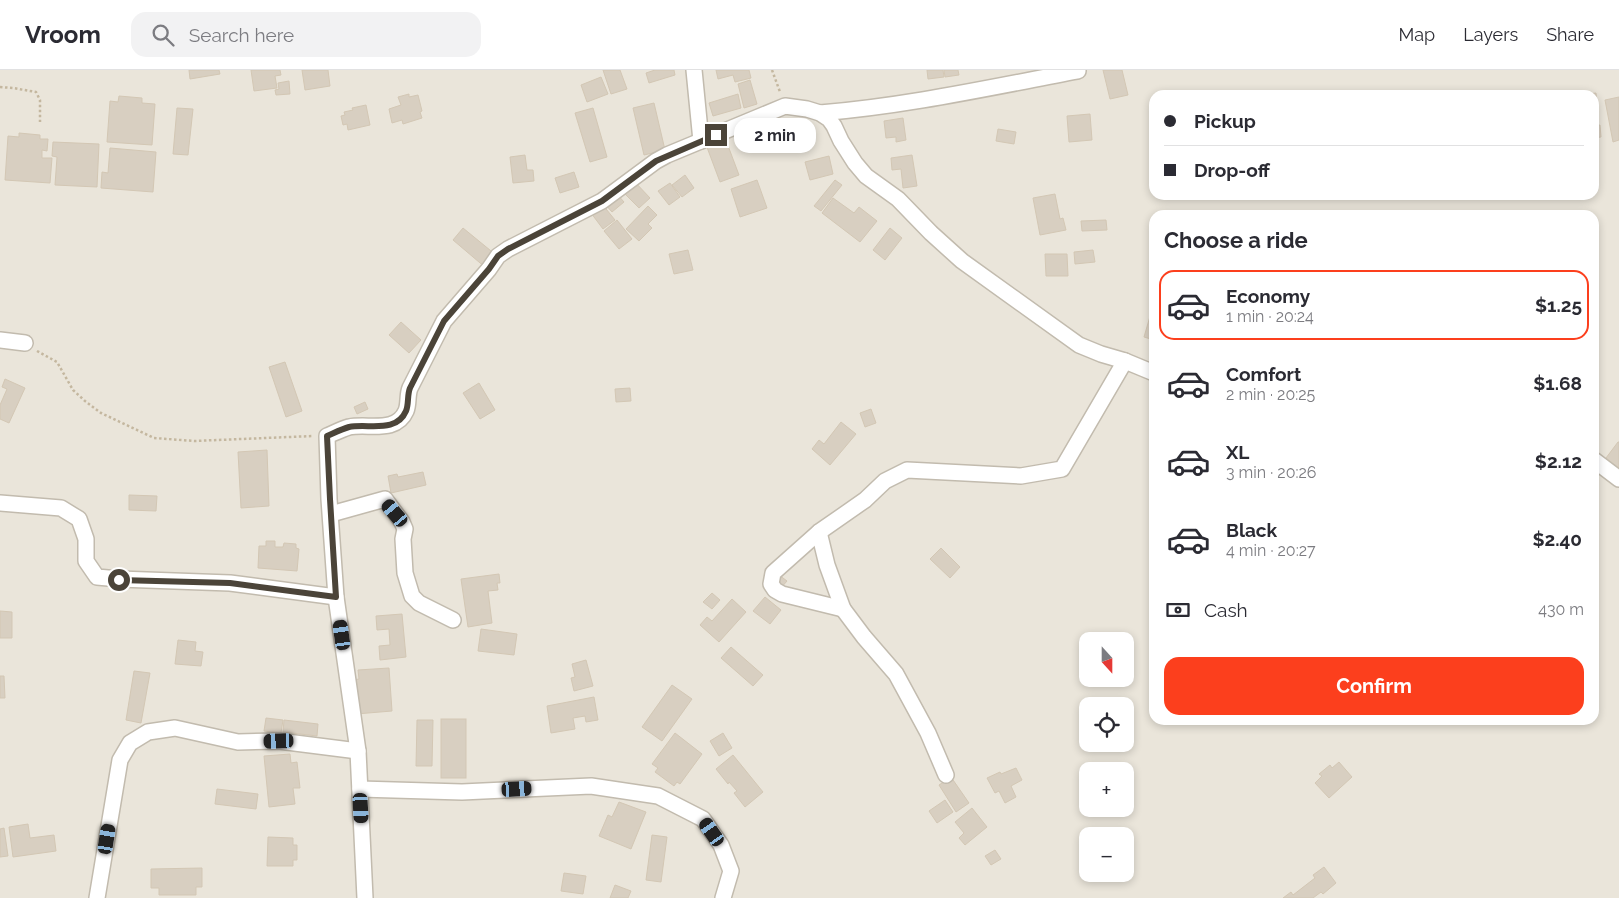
<!DOCTYPE html>
<meta charset="utf-8">
<style>
:root{--surface:#fff;--page:#f2f2f3;--text:#2b2b33;--muted:#7c7c81;--line:#e1e1e2;--accent:#fc3f1d}
body{margin:0;font-family:Raleway,sans-serif;background:var(--page);color:var(--text);height:100vh;display:flex;flex-direction:column;font-size:19px;white-space:nowrap}
*{box-sizing:border-box;margin:0}
p{font-size:16px;color:var(--muted)}
.icon{flex:none;width:28px;height:28px;fill:none;stroke:currentColor;stroke-width:2;stroke-linecap:round;stroke-linejoin:round}
.map{position:relative;flex:1;overflow:hidden}
.details{position:absolute;left:1149px;top:140px;width:450px;height:515px;display:flex;flex-direction:column;background:var(--surface);border-radius:15px;box-shadow:0 2px 8px #0003}
.details>*{flex:none}
.guide{position:absolute;left:1149px;top:20px;width:450px;height:110px;border-radius:15px;box-shadow:0 2px 8px #0003;display:grid;align-content:center;height:110px;padding:0 15px;background:var(--surface)}
.needle{width:32px;rotate:159deg}
.buttons{position:absolute;left:1079px;top:562px;display:grid;gap:10px}
.buttons a{display:grid;place-items:center;width:55px;height:55px;border-radius:10px;background:var(--surface);box-shadow:0 2px 8px #0003;font-size:25px}
.end{position:absolute;width:22px;height:22px;margin:-11px;border:6px solid #4b4439;background:#fff;box-shadow:0 0 0 2px #fff}
.from{border-radius:50%}
.bubble{position:absolute;height:35px;border-radius:15px;background:var(--surface);box-shadow:0 2px 8px #0003;font-size:16px;font-weight:700;line-height:35px;text-align:center}
.car{position:absolute;width:15px;height:30px;margin:-15px -8px;border-radius:6px;box-shadow:0 0 4px 1px #0007;background:linear-gradient(#222 24%,#8ab4d8 0 40%,#222 0 76%,#8ab4d8 0 86%,#222 0)}
.guide b{display:flex;align-items:center;gap:18px;height:48px;font-size:19px}
.guide b+b{border-top:1px solid var(--line)}
.guide i{width:12px;height:12px;background:var(--text)}
ul{padding:0;list-style:none}
li{display:flex;align-items:center;gap:15px;height:70px;margin:0 10px 8px;padding:0 5px;border:2px solid transparent;border-radius:15px}
li div{flex:1}
li b{display:block;font-size:19px}
li em{font-style:normal;font-weight:700}
li.current{border-color:var(--accent)}
li>.icon{width:45px;height:45px;stroke-width:1.5}
h2{padding:0 15px;font-size:22px;line-height:60px}
.pay{display:flex;align-items:center;gap:12px;height:55px;padding:0 15px;font-size:19px}
.pay p{margin-inline-start:auto}
.button{display:flex;gap:10px;margin-top:auto;padding:10px 15px}
.button a{flex:1;height:58px;border-radius:15px;background:var(--accent);color:#fff;font-size:20px;font-weight:700;line-height:58px;text-align:center}
header{display:flex;align-items:center;gap:30px;box-sizing:border-box;height:70px;padding:0 25px;background:var(--surface);border-bottom:1px solid var(--line)}
header strong{font-size:24px}
nav{display:flex;gap:28px;margin-inline-start:auto;font-size:18px}
.search{width:350px;height:45px;background:var(--page);display:flex;align-items:center;gap:12px;box-sizing:border-box;padding:0 18px;border-radius:15px;color:var(--muted);font-size:19px}
.map>svg:first-child{display:block}
</style>
<header>
<strong>Vroom</strong>
<div class="search"><svg class="icon" aria-label="search" viewBox="0 0 24 24"><circle cx="10" cy="10" r="6"/><path d="M15 15l6 6"/></svg>Search here</div>
<nav><a>Map</a><a>Layers</a><a>Share</a></nav>
</header>
<div class="map">
<svg width="1619" height="828" viewBox="0 0 1619 828">
<rect width="100%" height="100%" fill="#f6f3ec"/>
<path fill="#eae5da" fill-rule="evenodd" d="M0 0H1619V828H0ZM1154 25H1594V125H1154ZM1154 145H1594V650H1154ZM1088 571H1125V609H1088ZM1088 636H1125V674H1088ZM1088 701H1125V739H1088ZM1088 766H1125V804H1088Z"/>
<g fill="#d8cfc1" stroke="#d3c7b4">
<polygon points="189,0 219,0 220,4 190,9"/>
<polygon points="251,0 280,0 281,5 275,6 277,18 254,21"/>
<polygon points="302,0 328,0 330,16 305,20"/>
<polygon points="603,0 620,0 627,19 611,24"/>
<polygon points="655,0 674,0 675,5 649,13 646,3"/>
<polygon points="716,0 749,0 751,8 735,12 733,5 718,9"/>
<polygon points="927,0 943,0 944,7 928,9"/>
<polygon points="944,0 958,0 959,5 945,7"/>
<polygon points="1103,0 1122,0 1128,25 1110,29"/>
<polygon points="601,7 608,24 587,32 581,15"/>
<polygon points="750,10 757,34 744,38 738,14"/>
<polygon points="289,11 290,24 276,25 275,20 279,19 278,13"/>
<polygon points="1596,23 1597,34 1594,34 1594,25 1578,25"/>
<polygon points="409,24 409,27 418,25 422,41 420,42 422,48 403,54 402,50 392,53 389,39 401,35 398,27"/>
<polygon points="738,24 741,38 713,46 709,33"/>
<polygon points="119,26 142,28 142,33 155,34 152,75 107,72 110,31 118,32"/>
<polygon points="1619,27 1619,70 1613,72 1605,30"/>
<polygon points="654,33 665,80 644,85 633,38"/>
<polygon points="366,35 370,55 348,60 347,54 343,55 341,46 345,45 344,42 353,40 352,38"/>
<polygon points="1594,37 1595,56 1600,55 1601,67 1594,68"/>
<polygon points="177,38 193,39 188,85 173,84"/>
<polygon points="593,38 607,87 590,92 575,43"/>
<polygon points="1090,44 1092,70 1069,72 1067,46"/>
<polygon points="903,48 906,70 896,72 896,67 886,68 884,51"/>
<polygon points="998,59 1016,62 1014,74 996,71"/>
<polygon points="19,63 40,65 40,69 48,69 47,81 42,80 42,88 52,88 50,113 5,110 8,66 19,67"/>
<polygon points="724,65 739,105 720,112 705,72"/>
<polygon points="53,72 99,74 97,117 55,115 57,87 52,86"/>
<polygon points="110,78 156,82 153,122 101,118 102,102 108,103"/>
<polygon points="525,85 527,100 533,100 534,111 513,113 510,87"/>
<polygon points="912,85 917,116 903,118 901,99 892,100 891,88"/>
<polygon points="829,86 833,104 810,110 805,92"/>
<polygon points="574,102 579,117 560,123 555,108"/>
<polygon points="685,105 694,118 682,127 672,115"/>
<polygon points="757,110 767,138 740,147 731,119"/>
<polygon points="835,110 842,115 821,141 814,136"/>
<polygon points="634,111 650,128 639,138 623,122"/>
<polygon points="670,113 680,127 669,135 658,121"/>
<polygon points="616,123 624,132 612,142 604,133"/>
<polygon points="1055,124 1060,149 1063,148 1066,160 1040,165 1033,128"/>
<polygon points="833,128 854,143 859,137 877,151 860,172 822,143"/>
<polygon points="602,134 615,150 603,159 591,143"/>
<polygon points="648,136 657,145 648,154 652,158 639,171 626,159"/>
<polygon points="617,150 632,169 619,179 604,161"/>
<polygon points="1106,150 1107,160 1082,161 1081,151"/>
<polygon points="463,158 496,185 486,198 453,170"/>
<polygon points="890,158 902,168 885,190 873,180"/>
<polygon points="688,180 693,200 674,204 669,184"/>
<polygon points="1093,180 1095,192 1075,194 1074,182"/>
<polygon points="1045,184 1067,184 1068,206 1046,206"/>
<polygon points="1151,243 1154,244 1154,270 1144,267"/>
<polygon points="401,252 421,270 409,283 389,265"/>
<polygon points="285,292 302,341 286,347 269,297"/>
<polygon points="5,309 25,318 9,353 0,349 0,335 7,319 2,317"/>
<polygon points="479,313 495,340 480,349 463,323"/>
<polygon points="630,318 631,331 616,332 615,319"/>
<polygon points="365,332 368,339 357,344 354,337"/>
<polygon points="871,339 876,353 865,357 860,343"/>
<polygon points="841,352 856,364 830,395 812,379 819,370 824,374"/>
<polygon points="1618,372 1619,372 1619,398 1606,388"/>
<polygon points="267,380 269,436 241,438 238,382"/>
<polygon points="423,402 426,415 391,423 388,406 397,404 398,407"/>
<polygon points="129,425 157,426 156,441 129,440"/>
<polygon points="266,471 275,471 275,477 283,477 284,473 296,474 296,478 299,479 297,501 258,498 259,476 266,476"/>
<polygon points="941,478 960,497 950,508 930,489"/>
<polygon points="499,504 500,513 497,513 498,520 488,521 492,553 468,557 461,509"/>
<polygon points="779,505 787,511 780,519 773,512"/>
<polygon points="712,523 720,530 712,539 703,532"/>
<polygon points="765,527 781,540 770,554 753,541"/>
<polygon points="732,529 746,542 719,572 700,555 707,547 712,551"/>
<polygon points="0,541 12,542 12,568 0,568"/>
<polygon points="402,544 406,587 380,590 379,576 390,575 389,559 377,560 376,546"/>
<polygon points="481,559 517,564 514,585 478,581"/>
<polygon points="178,570 196,572 195,581 203,582 201,596 175,594"/>
<polygon points="731,577 763,605 753,616 721,588"/>
<polygon points="586,590 593,616 574,621 571,608 575,607 572,594"/>
<polygon points="389,598 392,641 356,644 353,610 359,609 358,600"/>
<polygon points="134,601 150,603 141,653 126,650"/>
<polygon points="0,606 4,606 5,628 0,628"/>
<polygon points="672,615 692,629 662,671 642,657"/>
<polygon points="594,627 598,650 586,652 585,646 573,648 575,659 551,663 547,636"/>
<polygon points="266,648 283,650 281,663 264,661"/>
<rect x="441" y="649" width="25" height="59"/>
<polygon points="284,650 318,654 317,666 283,662"/>
<polygon points="417,650 433,650 432,696 416,696"/>
<polygon points="675,663 702,684 680,714 677,712 674,716 655,702 658,698 652,694"/>
<polygon points="723,663 732,678 719,686 710,671"/>
<polygon points="290,684 291,693 297,692 300,718 293,718 295,734 269,737 264,686"/>
<polygon points="733,685 763,722 745,737 734,723 737,721 729,712 728,714 716,699"/>
<polygon points="1339,692 1352,707 1329,728 1315,713 1322,706 1319,704 1330,695 1332,698"/>
<polygon points="1016,698 1022,710 1011,716 1016,727 1005,733 999,721 995,723 987,708 1000,702 1001,704"/>
<polygon points="951,707 969,733 956,742 939,715"/>
<polygon points="217,719 258,724 256,739 215,734"/>
<polygon points="945,730 953,742 937,753 929,741"/>
<polygon points="619,732 646,742 631,779 599,766 608,745 612,747"/>
<polygon points="972,738 987,757 965,775 959,768 964,763 955,752"/>
<polygon points="28,754 30,768 54,765 56,781 13,787 9,757"/>
<polygon points="4,758 8,786 0,787 0,759"/>
<polygon points="652,765 667,767 661,812 646,810"/>
<polygon points="268,767 293,768 293,775 297,775 297,790 293,790 293,796 267,796"/>
<polygon points="995,780 1001,789 991,795 985,786"/>
<polygon points="1324,797 1336,813 1323,824 1321,822 1313,828 1283,828 1291,822 1293,825 1315,808 1313,805"/>
<polygon points="202,798 202,817 196,817 196,825 159,825 159,818 151,818 151,799"/>
<polygon points="564,803 586,806 583,824 561,821"/>
<polygon points="615,815 631,821 628,828 610,828"/>
</g>
<g fill="none" stroke-linecap="round" stroke-linejoin="round">
<g stroke="#c2bbae" stroke-width="18">
<g id="street">
<polyline points="694,0 701,71"/>
<path d="M820 43C907 36 992 17 1078 1"/>
<polyline points="0,270 25,273"/>
<polyline points="1594,390 1619,409"/>
<polyline points="0,433 61,438 79,449 86,469 86,491 97,507 119,509 230,513 336,527"/>
<polyline points="331,444 385,429 402,452 405,459 403,469 405,503 412,526 419,533 453,550"/>
<polyline points="819,462 827,495 843,539 864,567 896,604 928,663 946,705"/>
<polyline points="843,539 782,524 775,520 771,514 773,503 819,462 865,430 885,411 907,400 1021,406 1062,399 1125,291"/>
<polyline points="360,719 462,722 591,716 658,726 703,749 721,775 731,801 723,828"/>
<polyline points="97,828 120,690 130,673 148,662 175,658 238,672 279,671 358,681"/>
<path d="M365 828 358 681 336 527 329 429 327 366C334 363 342 359 349 357 368 353 396 364 406 341 409 334 407 325 410 318L444 251 489 199 498 186 508 179 602 131 656 91 667 85 785 36 807 39 820 43 829 49 834 56 841 71 855 93 866 106 898 129 931 163 962 191 1079 275 1101 284 1125 291 1154 303"/>
</g>
</g>
<g stroke="#c4b79f" stroke-width="2.5" stroke-dasharray="2.5 2.5" stroke-linecap="butt">
<polyline points="772,0 780,22"/>
<polyline points="0,17 13,18 36,22 40,30 40,52"/>
<polyline points="37,281 57,292 73,320 85,331 101,343 154,368 194,371 313,366"/>
</g>
<use href="#street" stroke="#fff" stroke-width="15"/>
</g>
<g fill="none" stroke-linecap="round" stroke-linejoin="round">
<path stroke="#4b4439" stroke-width="6" d="M119 510 230 513 336 527 330 429 327 366C334 363 342 359 349 357 368 353 396 364 406 341 409 334 407 325 410 318L444 251 489 199 498 186 508 179 602 131 656 91 716 65"/>
</g>
</svg>
<div class="buttons">
<a><svg class="needle" viewBox="-14 -14 28 28"><path d="M0-13l5 13h-10z" fill="#e53935"/><path d="M0 13l5-13h-10z" fill="#7c7c81"/></svg></a>
<a><svg class="icon" aria-label="locate" viewBox="0 0 24 24"><circle cx="12" cy="12" r="6"/><path d="M12 2v4M12 18v4M2 12h4M18 12h4"/></svg></a>
<a>+</a>
<a>−</a>
</div>
<i class="end from" style="left:119px;top:510px"></i>
<i class="end" style="left:716px;top:65px"></i>
<div class="bubble" style="left:734px;top:48px;width:82px">2 min</div>
<i class="car" style="left:395px;top:443px;rotate:320deg"></i>
<i class="car" style="left:342px;top:565px;rotate:352deg"></i>
<i class="car" style="left:279px;top:671px;rotate:268deg"></i>
<i class="car" style="left:517px;top:719px;rotate:87deg"></i>
<i class="car" style="left:361px;top:738px;rotate:177deg"></i>
<i class="car" style="left:712px;top:762px;rotate:325deg"></i>
<i class="car" style="left:107px;top:769px;rotate:9deg"></i>
<div class="guide">
<b><i class="from"></i>Pickup</b>
<b><i></i>Drop-off</b>
</div>
<section class="details">
<h2>Choose a ride</h2>
<ul>
<li class="current"><svg class="icon" aria-label="car" viewBox="0 0 24 24"><path d="M5 17H2v-5l4-1 3-4h7l3 4 3 1v5h-3M9 17h6M6 11h13"/><circle cx="7" cy="17" r="2"/><circle cx="17" cy="17" r="2"/></svg><div><b>Economy</b><p>1 min · 20:24</p></div><em>$1.25</em></li>
<li><svg class="icon" aria-label="car" viewBox="0 0 24 24"><path d="M5 17H2v-5l4-1 3-4h7l3 4 3 1v5h-3M9 17h6M6 11h13"/><circle cx="7" cy="17" r="2"/><circle cx="17" cy="17" r="2"/></svg><div><b>Comfort</b><p>2 min · 20:25</p></div><em>$1.68</em></li>
<li><svg class="icon" aria-label="car" viewBox="0 0 24 24"><path d="M5 17H2v-5l4-1 3-4h7l3 4 3 1v5h-3M9 17h6M6 11h13"/><circle cx="7" cy="17" r="2"/><circle cx="17" cy="17" r="2"/></svg><div><b>XL</b><p>3 min · 20:26</p></div><em>$2.12</em></li>
<li><svg class="icon" aria-label="car" viewBox="0 0 24 24"><path d="M5 17H2v-5l4-1 3-4h7l3 4 3 1v5h-3M9 17h6M6 11h13"/><circle cx="7" cy="17" r="2"/><circle cx="17" cy="17" r="2"/></svg><div><b>Black</b><p>4 min · 20:27</p></div><em>$2.40</em></li>
</ul>
<div class="pay"><svg class="icon" aria-label="cash" viewBox="0 0 24 24"><path d="M3 7h18v10H3z"/><circle cx="12" cy="12" r="2"/></svg>Cash<p>430 m</p></div>
<div class="button"><a>Confirm</a></div>
</section>
</div>
